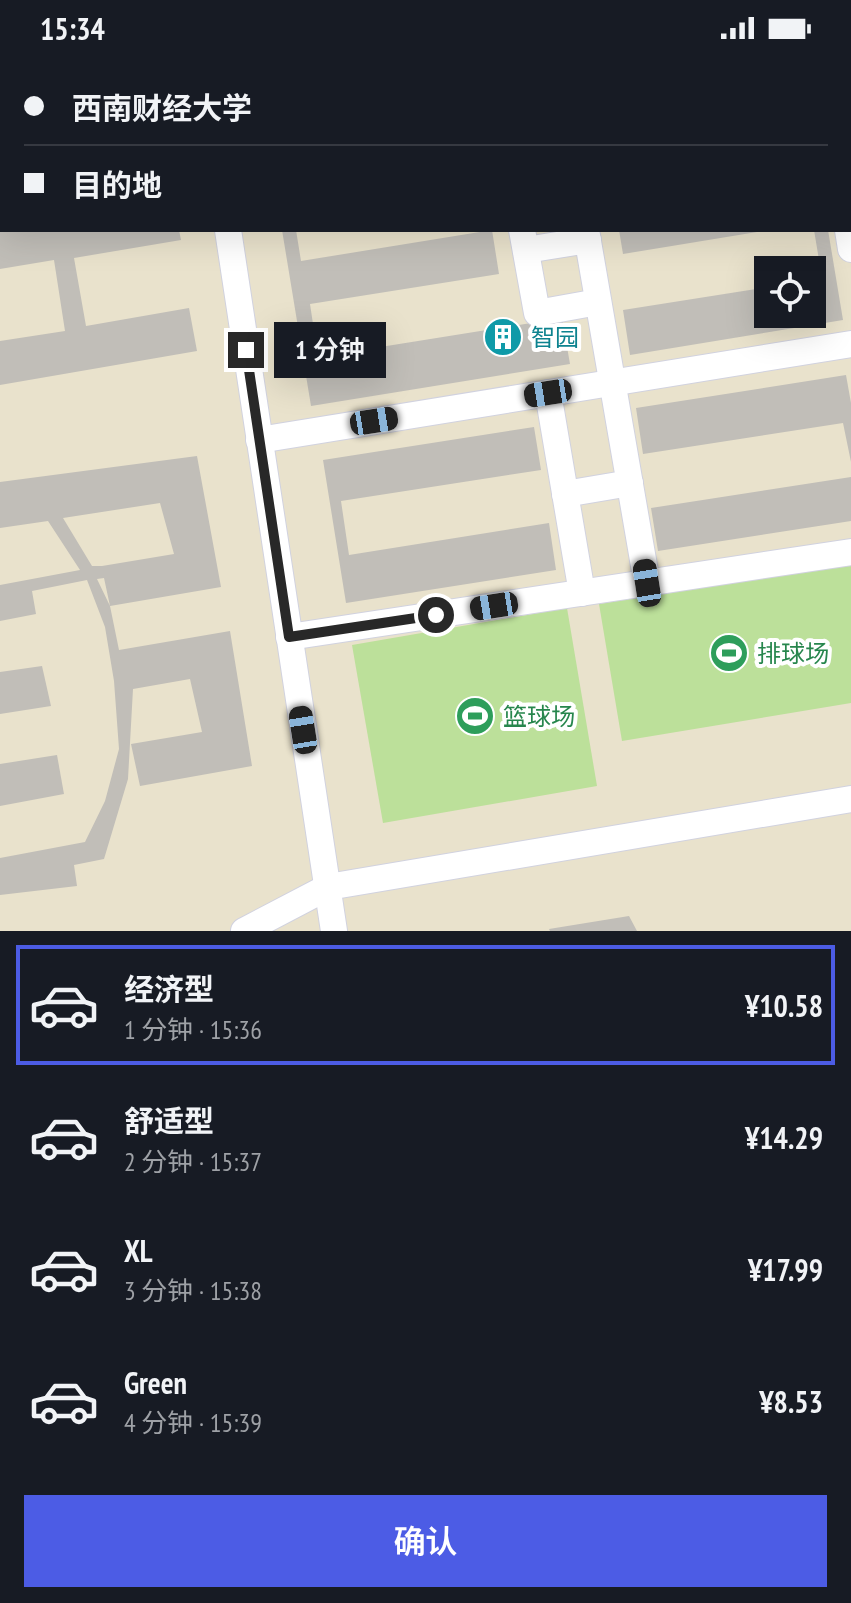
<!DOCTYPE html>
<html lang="zh">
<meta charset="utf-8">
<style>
:root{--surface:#171b24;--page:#242831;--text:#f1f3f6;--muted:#9ea1a6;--line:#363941;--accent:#4c5ce5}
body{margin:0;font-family:"PT Sans Narrow","Noto Sans SC",sans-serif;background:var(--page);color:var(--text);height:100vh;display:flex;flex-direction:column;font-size:30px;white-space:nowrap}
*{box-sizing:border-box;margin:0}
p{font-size:26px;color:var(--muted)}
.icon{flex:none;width:44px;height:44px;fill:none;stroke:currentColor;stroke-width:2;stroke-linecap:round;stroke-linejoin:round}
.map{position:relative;height:875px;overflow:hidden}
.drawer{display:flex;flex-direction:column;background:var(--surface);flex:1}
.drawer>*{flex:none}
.banner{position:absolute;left:0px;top:0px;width:852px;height:176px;box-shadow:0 8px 32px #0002;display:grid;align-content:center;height:176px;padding:0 24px;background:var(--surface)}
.buttons{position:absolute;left:754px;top:200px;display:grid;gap:16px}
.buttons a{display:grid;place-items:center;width:72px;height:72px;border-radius:0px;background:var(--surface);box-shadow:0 8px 32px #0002;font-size:40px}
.end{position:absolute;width:36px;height:36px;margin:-18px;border:10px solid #282828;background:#fff;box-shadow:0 0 0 4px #fff}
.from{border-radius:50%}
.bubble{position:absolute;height:56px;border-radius:0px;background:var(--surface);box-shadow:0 8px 32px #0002;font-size:26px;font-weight:600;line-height:56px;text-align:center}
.car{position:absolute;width:24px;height:48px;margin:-24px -12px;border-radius:10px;box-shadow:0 0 6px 2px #0007;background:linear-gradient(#222 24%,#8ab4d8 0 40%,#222 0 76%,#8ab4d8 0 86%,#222 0)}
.banner b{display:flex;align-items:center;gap:28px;height:76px;font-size:30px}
.banner b+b{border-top:2px solid var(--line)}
.banner i{width:20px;height:20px;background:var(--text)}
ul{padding:14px 0 0;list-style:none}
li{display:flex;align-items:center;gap:24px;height:120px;margin:0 16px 12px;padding:0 8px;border:4px solid transparent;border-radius:0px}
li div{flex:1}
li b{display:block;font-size:30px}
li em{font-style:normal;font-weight:600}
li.current{border-color:var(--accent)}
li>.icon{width:72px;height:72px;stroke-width:1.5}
.action{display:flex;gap:16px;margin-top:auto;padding:16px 24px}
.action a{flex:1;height:92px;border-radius:0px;background:var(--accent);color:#fff;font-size:32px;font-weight:600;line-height:92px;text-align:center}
.status{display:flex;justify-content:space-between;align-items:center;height:56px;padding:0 40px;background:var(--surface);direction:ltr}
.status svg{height:22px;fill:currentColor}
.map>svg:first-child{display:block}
</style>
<div class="status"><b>15:34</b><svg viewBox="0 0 49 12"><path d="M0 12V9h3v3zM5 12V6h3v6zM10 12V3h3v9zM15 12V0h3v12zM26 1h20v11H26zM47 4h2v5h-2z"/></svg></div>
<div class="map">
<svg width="851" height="875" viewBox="0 0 851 875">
<rect width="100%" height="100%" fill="#e9e4db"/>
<path fill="#e9e2cc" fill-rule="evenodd" d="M0 0H851V875H0ZM2 2H850V174H2ZM768 214H812V258H768Z"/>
<polygon fill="#adda9d" points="0,0 157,0 157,2 2,2 0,50"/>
<g fill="#bce09a">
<polygon points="851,506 851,647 622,685 599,548"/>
<polygon points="567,552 597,730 383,767 352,589"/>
</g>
<g fill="#c1beb8" fill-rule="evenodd">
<polygon points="0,174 179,174 181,184 74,202 86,270 189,252 197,295 0,329 0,285 65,275 54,204 0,213"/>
<polygon points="282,174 296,174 301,205 492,174 499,218 310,248 318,301 562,262 570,308 311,350"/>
<polygon points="619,174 757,174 757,176 623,198"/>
<polygon points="814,174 828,174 843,264 630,299 623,254 768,231 768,258 812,258 812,224 822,222"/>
<polygon points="846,319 851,347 851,406 843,367 643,398 636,352"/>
<polygon points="534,371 541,414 341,445 349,499 549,467 556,514 346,547 323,404"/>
<path d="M197 400 221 531 110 550 104 522 97 523 110 550 119 594 230 575 252 710 140 730 131 688 202 676 190 623 133 633 128 723 104 803 74 809 77 830 0 839V802L85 786 105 745 119 693 114 625 105 571 87 524 32 535 36 558 0 565V529L80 514 48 465 0 472V426ZM160 447 174 498 102 510H92L63 462Z"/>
<polygon points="851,421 851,465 658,495 651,452"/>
<polygon points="42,610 51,650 0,658 0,616"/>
<polygon points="57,699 64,738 0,750 0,708"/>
<polygon points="629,860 637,875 550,875 549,873"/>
</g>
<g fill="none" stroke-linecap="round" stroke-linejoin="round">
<g stroke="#d1d2df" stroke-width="28">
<g id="minor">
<polyline points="201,0 201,2"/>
<polyline points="820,0 820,2"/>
<polyline points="497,2 509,0"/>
<polyline points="0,84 2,83"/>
<polyline points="228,174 334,875"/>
<polyline points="522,174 537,257 598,246"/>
<polyline points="586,174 647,527"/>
<polyline points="848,174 851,193"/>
<polyline points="526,194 588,184"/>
<polyline points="548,337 582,537"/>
<polyline points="259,384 851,288"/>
<polyline points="565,438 630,427"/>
<polyline points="289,581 851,496"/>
<polyline points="244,875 328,831 851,743"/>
</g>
</g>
<use href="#minor" stroke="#fff" stroke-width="26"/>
</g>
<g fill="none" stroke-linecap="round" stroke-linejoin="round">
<polyline stroke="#282828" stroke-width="10" points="246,294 289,581 436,559"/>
</g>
<defs>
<g id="building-disc" transform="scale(2)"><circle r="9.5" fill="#0f9aa8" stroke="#fff"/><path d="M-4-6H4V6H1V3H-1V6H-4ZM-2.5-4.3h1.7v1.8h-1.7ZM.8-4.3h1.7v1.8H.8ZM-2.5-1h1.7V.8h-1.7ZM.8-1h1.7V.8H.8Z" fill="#fff"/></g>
<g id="stadium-disc" transform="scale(2)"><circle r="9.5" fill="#2e9e5b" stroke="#fff"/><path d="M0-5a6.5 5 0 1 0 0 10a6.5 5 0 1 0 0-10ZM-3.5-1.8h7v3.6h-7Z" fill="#fff"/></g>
</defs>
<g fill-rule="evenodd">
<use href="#building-disc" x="503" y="281"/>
<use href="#stadium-disc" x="729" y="597"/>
<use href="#stadium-disc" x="475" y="660"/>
</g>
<g text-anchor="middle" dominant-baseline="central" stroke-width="8" stroke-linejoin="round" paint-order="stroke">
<g font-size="24" fill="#0d838f" stroke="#fff" text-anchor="start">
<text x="531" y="281">智园</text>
</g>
<g font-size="24" fill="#27864d" stroke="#fff" text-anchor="start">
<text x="757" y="597">排球场</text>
<text x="503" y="660">篮球场</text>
</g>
</g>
</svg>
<div class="buttons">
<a><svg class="icon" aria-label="locate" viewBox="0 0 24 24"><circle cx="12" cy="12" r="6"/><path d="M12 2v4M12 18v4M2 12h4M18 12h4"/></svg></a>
</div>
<i class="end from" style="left:436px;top:559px"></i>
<i class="end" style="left:246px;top:294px"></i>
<div class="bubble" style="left:274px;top:266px;width:112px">1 分钟</div>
<i class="car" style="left:548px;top:337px;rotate:261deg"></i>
<i class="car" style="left:374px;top:365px;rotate:81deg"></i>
<i class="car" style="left:647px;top:527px;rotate:351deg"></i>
<i class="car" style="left:494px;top:550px;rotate:261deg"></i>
<i class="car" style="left:303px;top:674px;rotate:351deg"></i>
<div class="banner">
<b><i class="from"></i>西南财经大学</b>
<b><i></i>目的地</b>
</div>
</div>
<section class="drawer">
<ul>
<li class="current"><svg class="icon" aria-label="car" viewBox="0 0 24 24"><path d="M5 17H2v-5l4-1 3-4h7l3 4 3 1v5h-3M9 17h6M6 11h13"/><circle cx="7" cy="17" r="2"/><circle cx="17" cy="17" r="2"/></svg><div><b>经济型</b><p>1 分钟 · 15:36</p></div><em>¥10.58</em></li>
<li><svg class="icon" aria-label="car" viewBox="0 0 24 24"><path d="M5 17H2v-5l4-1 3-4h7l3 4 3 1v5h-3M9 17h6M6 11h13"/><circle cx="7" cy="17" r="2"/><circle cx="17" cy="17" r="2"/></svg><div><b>舒适型</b><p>2 分钟 · 15:37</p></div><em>¥14.29</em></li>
<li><svg class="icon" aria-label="car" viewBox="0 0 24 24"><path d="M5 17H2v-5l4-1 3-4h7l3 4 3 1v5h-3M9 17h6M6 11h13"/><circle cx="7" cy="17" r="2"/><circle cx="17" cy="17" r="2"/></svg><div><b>XL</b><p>3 分钟 · 15:38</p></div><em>¥17.99</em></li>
<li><svg class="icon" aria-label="car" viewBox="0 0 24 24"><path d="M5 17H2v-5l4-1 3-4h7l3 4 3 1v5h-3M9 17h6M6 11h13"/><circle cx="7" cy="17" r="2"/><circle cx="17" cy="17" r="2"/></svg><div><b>Green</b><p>4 分钟 · 15:39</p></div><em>¥8.53</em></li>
</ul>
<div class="action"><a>确认</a></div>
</section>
